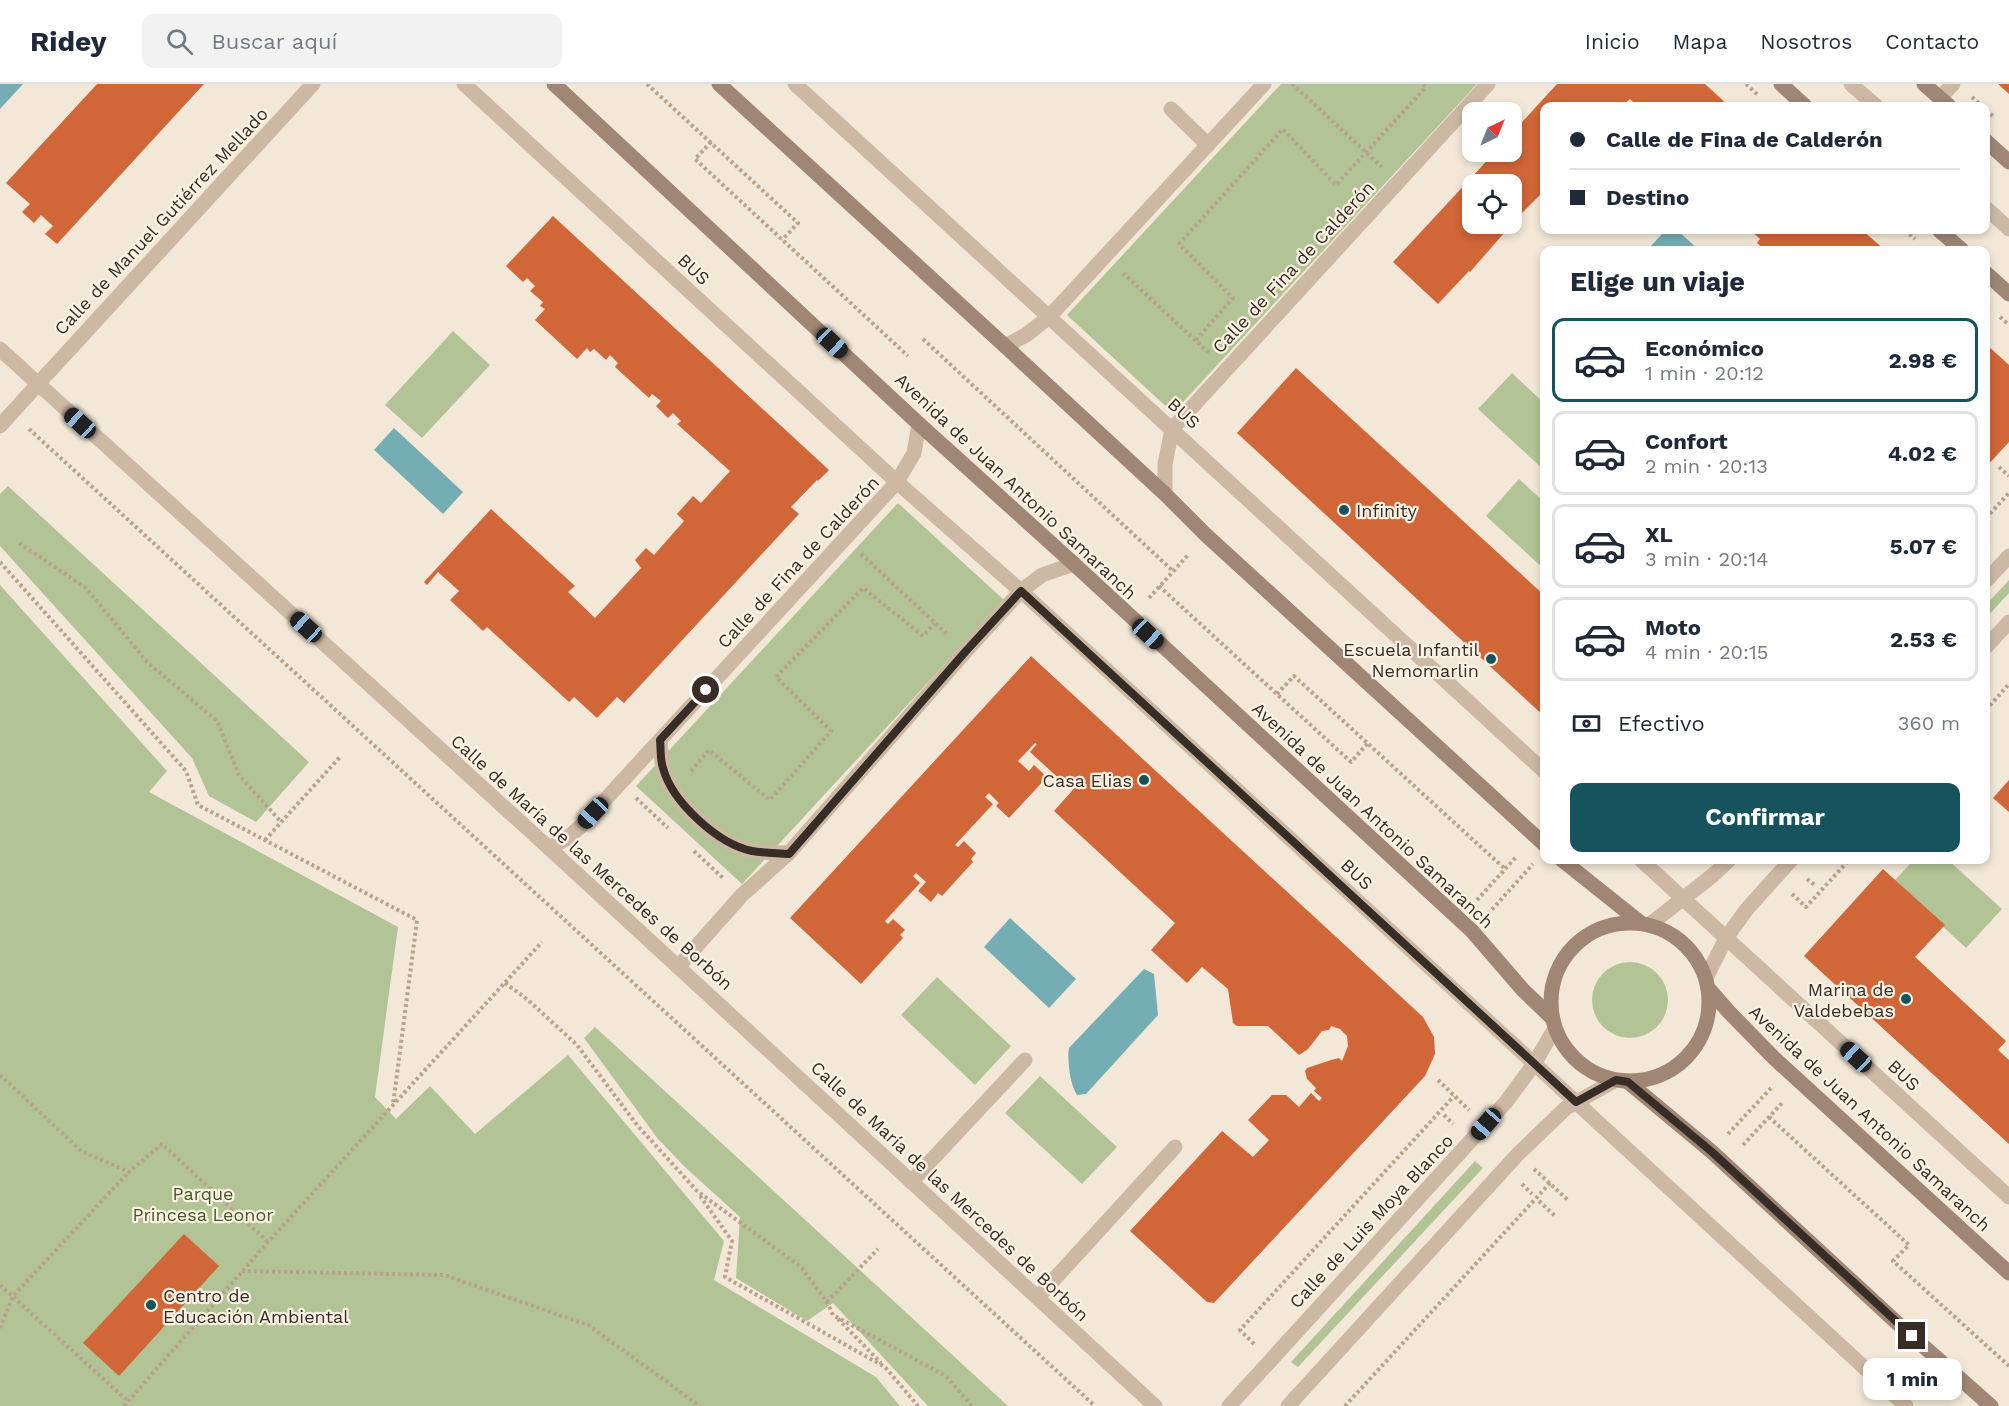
<!DOCTYPE html>
<html lang="es">
<meta charset="utf-8">
<style>
:root{--surface:#fff;--page:#f2f2f3;--text:#1f2937;--muted:#747a83;--line:#e0e1e3;--accent:#17535c}
body{margin:0;font-family:"Work Sans",sans-serif;background:var(--page);color:var(--text);height:100vh;display:flex;flex-direction:column;font-size:22px;white-space:nowrap}
*{box-sizing:border-box;margin:0}
p{font-size:20px;color:var(--muted)}
.icon{flex:none;width:33px;height:33px;fill:none;stroke:currentColor;stroke-width:2;stroke-linecap:round;stroke-linejoin:round}
.map{position:relative;flex:1;overflow:hidden}
.panel{position:absolute;left:1540px;top:162px;width:450px;height:618px;display:flex;flex-direction:column;background:var(--surface);border-radius:12px;box-shadow:0 3px 9px #0003}
.panel>*{flex:none}
.top-card{position:absolute;left:1540px;top:18px;width:450px;height:132px;border-radius:12px;box-shadow:0 3px 9px #0003;display:grid;align-content:center;height:132px;padding:0 30px;background:var(--surface)}
.needle{width:39px;rotate:43deg}
.fabs{position:absolute;left:1462px;top:18px;display:grid;gap:12px}
.fabs a{display:grid;place-items:center;width:60px;height:60px;border-radius:12px;background:var(--surface);box-shadow:0 3px 9px #0003;font-size:30px}
.end{position:absolute;width:27px;height:27px;margin:-14px;border:8px solid #372c26;background:#fff;box-shadow:0 0 0 3px #fff}
.from{border-radius:50%}
.bubble{position:absolute;height:42px;border-radius:12px;background:var(--surface);box-shadow:0 3px 9px #0003;font-size:20px;font-weight:700;line-height:42px;text-align:center}
.car{position:absolute;width:18px;height:36px;margin:-18px -9px;border-radius:8px;box-shadow:0 0 4px 2px #0007;background:linear-gradient(#222 24%,#8ab4d8 0 40%,#222 0 76%,#8ab4d8 0 86%,#222 0)}
.top-card b{display:flex;align-items:center;gap:21px;height:57px;font-size:22px}
.top-card b+b{border-top:2px solid var(--line)}
.top-card i{width:15px;height:15px;background:var(--text)}
ul{padding:0;list-style:none}
li{display:flex;align-items:center;gap:18px;height:84px;margin:0 12px 9px;padding:0 18px;border:3px solid var(--line);border-radius:12px}
li div{flex:1}
li b{display:block;font-size:22px}
li em{font-style:normal;font-weight:700}
li.selected{border-color:var(--accent)}
li>.icon{width:54px;height:54px;stroke-width:1.5}
h2{padding:0 30px;font-size:27px;line-height:72px}
.pay{display:flex;align-items:center;gap:15px;height:66px;padding:0 30px;font-size:22px}
.pay p{margin-inline-start:auto}
.cta{display:flex;gap:12px;margin-top:auto;padding:12px 30px}
.cta a{flex:1;height:69px;border-radius:12px;background:var(--accent);color:#fff;font-size:24px;font-weight:700;line-height:69px;text-align:center}
header{display:flex;align-items:center;gap:36px;box-sizing:border-box;height:84px;padding:0 30px;background:var(--surface);border-bottom:2px solid var(--line)}
header strong{font-size:28px}
nav{display:flex;gap:33px;margin-inline-start:auto;font-size:21px}
.search{width:420px;height:54px;background:var(--page);display:flex;align-items:center;gap:15px;box-sizing:border-box;padding:0 21px;border-radius:12px;color:var(--muted);font-size:22px}
.map>svg:first-child{display:block}
</style>
<header>
<strong>Ridey</strong>
<div class="search"><svg class="icon" aria-label="search" viewBox="0 0 24 24"><circle cx="10" cy="10" r="6"/><path d="M15 15l6 6"/></svg>Buscar aquí</div>
<nav><a>Inicio</a><a>Mapa</a><a>Nosotros</a><a>Contacto</a></nav>
</header>
<div class="map">
<svg width="2009" height="1322" viewBox="0 0 2009 1322">
<rect width="100%" height="100%" fill="#f3e8d8"/>
<g fill="#b2c496">
<polygon points="1281,0 1477,0 1173,329 1067,231"/>
<polygon points="453,247 490,281 422,354 385,321"/>
<polygon points="1512,289 1545,320 1545,387 1478,325"/>
<polygon points="1519,395 1545,419 1545,486 1486,432"/>
<polygon points="8,402 309,678 256,738 209,712 192,674 0,462 0,410"/>
<polygon points="898,419 1004,516 742,800 636,702"/>
<polygon points="2009,496 2009,509 1986,534 1986,521"/>
<polygon points="0,501 167,687 149,708 398,843 375,1013 396,1035 430,1002 475,1050 568,971 724,1157 714,1196 876,1293 900,1322 0,1322"/>
<polygon points="1914,776 1948,776 2002,825 1966,864 1894,797"/>
<circle cx="1630" cy="916" r="38"/>
<polygon points="937,893 1011,962 975,1001 901,931"/>
<polygon points="595,943 1008,1322 928,1322 833,1219 807,1237 736,1194 740,1133 686,1084 658,1055 584,954"/>
<polygon points="1040,992 1117,1063 1082,1100 1005,1029"/>
<polygon points="1475,1077 1483,1084 1298,1283 1291,1278"/>
</g>
<g fill="#74adb3">
<polygon points="0,0 23,0 0,25"/>
<polygon points="1666,146 1677,146 1699,166 1647,166"/>
<polygon points="394,344 463,408 443,430 374,366"/>
<polygon points="1010,834 1076,895 1049,924 984,863"/>
<path d="M1144 885 1154 890 1158 931 1086 1010 1077 1011C1070 1001 1067 976 1069 964Z"/>
</g>
<g fill="#d16638">
<polygon points="97,0 204,0 57,160 45,150 53,142 41,131 34,139 22,128 30,120 6,99"/>
<polygon points="1557,0 1705,0 1729,22 1644,22 1640,19 1637,22 1630,15 1622,22 1545,22 1545,106 1512,139 1512,100 1473,100 1473,140 1512,140 1470,188 1469,187 1438,220 1393,178 1495,68 1512,68 1512,49"/>
<polygon points="1998,0 2009,0 2009,10"/>
<polygon points="553,132 829,386 818,397 817,396 791,423 799,430 624,619 617,613 597,634 574,613 569,618 487,543 483,547 450,516 459,507 438,488 427,501 424,498 491,425 575,502 568,508 595,534 641,484 635,476 646,464 654,471 684,437 677,430 693,412 701,419 730,387 677,340 681,337 673,329 668,334 656,322 661,317 652,310 649,314 615,283 618,279 610,271 606,276 594,265 590,268 587,264 577,275 535,236 545,225 540,222 543,218 530,207 535,202 527,194 523,198 506,182"/>
<polygon points="1750,146 1862,146 1885,166 1765,166 1757,159 1760,155"/>
<polygon points="1986,260 2009,281 2009,358 1986,383"/>
<polygon points="1296,284 1545,512 1545,633 1237,349"/>
<polygon points="1031,572 1423,933 1434,953 1435,970 1425,992 1214,1219 1207,1218 1130,1147 1222,1047 1253,1073 1269,1056 1248,1036 1272,1011 1286,1011 1299,1023 1311,1009 1319,1017 1322,1014 1314,1007 1316,1004 1307,995 1305,987 1307,984 1331,976 1339,974 1342,977 1348,962 1347,952 1340,945 1331,942 1329,946 1322,947 1308,965 1299,971 1268,942 1237,942 1233,939 1228,905 1202,883 1187,899 1151,866 1175,839 1054,727 1079,699 1074,694 1067,702 1030,668 1037,660 1035,659 1018,677 1029,687 1034,681 1047,693 1009,734 996,722 999,719 989,709 985,713 993,720 955,761 958,763 964,757 976,769 971,775 973,778 942,812 938,809 931,818 918,807 926,798 916,789 913,792 920,799 885,837 888,840 893,835 905,846 900,851 903,854 861,900 790,834"/>
<polygon points="2009,696 2009,728 1993,714"/>
<polygon points="1883,785 1945,841 1915,873 2006,957 1998,966 2009,976 2009,1060 1804,872"/>
<polygon points="184,1150 219,1182 119,1292 83,1259"/>
</g>
<g fill="none" stroke-linecap="round" stroke-linejoin="round">
<g stroke="#b8a28d" stroke-width="4" stroke-dasharray="3 3" stroke-linecap="butt">
<polyline points="647,0 798,139 782,156"/>
<polyline points="1292,0 1382,83"/>
<polyline points="1746,0 1759,12"/>
<polyline points="1972,13 1982,22"/>
<polyline points="1986,26 1993,32"/>
<polyline points="711,58 695,75 908,272"/>
<polyline points="1905,146 1915,155"/>
<polyline points="1123,189 1210,270"/>
<polyline points="2000,233 2009,241"/>
<polyline points="923,255 1173,487"/>
<polyline points="1196,256 1233,214 1179,160 1283,45 1336,101 1426,3 1423,0"/>
<polyline points="29,345 1095,1322"/>
<polyline points="1999,383 2009,392"/>
<polyline points="1986,434 2009,409"/>
<polyline points="19,459 86,504 147,578 217,637 239,691 281,738"/>
<polyline points="861,470 948,551"/>
<polyline points="0,478 186,687 198,721 417,836 393,1021"/>
<polyline points="1159,502 1351,678 1368,659"/>
<polyline points="1149,514 1188,471"/>
<polyline points="1277,610 1294,592 1505,785"/>
<polyline points="1986,626 2009,600"/>
<polyline points="691,687 709,666 770,716 831,647 776,593 863,504 923,552 935,539"/>
<polyline points="636,714 668,744"/>
<polyline points="265,756 340,673"/>
<polyline points="694,767 724,795"/>
<polyline points="1807,795 1816,802"/>
<polyline points="1792,810 1806,823 1849,776"/>
<polyline points="1477,816 1517,772"/>
<polyline points="1488,830 1533,780"/>
<polyline points="505,899 528,916 577,961 637,1041 697,1107 801,1183 827,1218 833,1231 946,1292 972,1322"/>
<polyline points="1840,929 1846,922"/>
<polyline points="0,991 81,1067 129,1088 162,1060 268,1158"/>
<polyline points="1438,996 1469,1026"/>
<polyline points="1444,1031 1453,1040"/>
<polyline points="1769,1033 1909,1161 1893,1177 2009,1282"/>
<polyline points="1728,1050 1772,1003"/>
<polyline points="1743,1061 1783,1018"/>
<polyline points="1534,1085 1569,1117"/>
<polyline points="1522,1100 1532,1110"/>
<polyline points="700,1112 732,1157 725,1193 885,1283 918,1322"/>
<polyline points="1539,1117 1555,1132"/>
<polyline points="242,1187 444,1191 588,1241 700,1322"/>
<polyline points="0,1201 128,1317"/>
<polyline points="827,1218 878,1165"/>
<polyline points="838,1235 881,1279"/>
<polyline points="0,1244 13,1212 129,1088"/>
<polyline points="1254,1260 1240,1246 1454,1012"/>
<polyline points="124,1322 268,1158 542,858"/>
<polyline points="1345,1322 1550,1099"/>
</g>
<g stroke="#ccb8a3" stroke-width="15">
<polyline points="464,0 897,398 1021,507 1906,1322"/>
<polyline points="795,0 1545,688"/>
<polyline points="1851,0 1876,22"/>
<polyline points="1940,14 1953,0"/>
<polyline points="1171,25 1208,61"/>
<polyline points="1986,124 2009,145"/>
<polyline points="0,342 38,300"/>
<polyline points="1641,776 2009,1113"/>
<polyline points="911,1098 1025,976"/>
<polyline points="1038,1213 1175,1063"/>
</g>
<g stroke="#ccb8a3" stroke-width="15">
<polyline points="1005,262 1026,251 1049,233 1264,0"/>
<polyline points="0,265 549,764 1155,1322"/>
<polyline points="38,300 313,0"/>
<polyline points="1165,410 1165,380 1172,345 1488,0"/>
<polyline points="1986,497 2009,472"/>
<polyline points="1986,563 2009,538"/>
<path d="M660 656C661 665 661 676 663 684 672 718 718 760 752 767 764 769 777 769 789 769"/>
<polyline points="549,764 566,755 580,743 897,398 914,369 919,340"/>
<polyline points="1649,841 1712,792 1729,776"/>
<polyline points="678,883 742,811 789,769 966,567 1021,507 1042,491 1074,480"/>
<polyline points="1706,894 1726,854 1747,825 1791,776"/>
<polyline points="1229,1322 1506,1018 1534,980 1555,944"/>
<polyline points="1288,1322 1518,1070 1566,1024 1616,996"/>
</g>
<g stroke="#a08674" stroke-width="15">
<polyline points="554,0 919,340 1074,480 1472,847 1523,906 1552,934"/>
<polyline points="719,0 1005,262 1165,410 1206,451 1545,761"/>
<polyline points="1781,0 1805,22"/>
<polyline points="1924,0 1949,22"/>
<polyline points="1986,57 2009,78"/>
<polyline points="1939,146 1962,166"/>
<polyline points="1986,189 2009,210"/>
<polyline points="1562,776 1641,839"/>
<circle cx="1630" cy="918" r="79"/>
<polyline points="1708,904 1729,928 1774,974 2009,1189"/>
<polyline points="1628,998 1712,1068 1895,1237 1991,1322"/>
</g>
</g>
<g fill="none" stroke-linecap="round" stroke-linejoin="round">
<path stroke="#372c26" stroke-width="8" d="M706 606 660 656C661 665 660 676 663 684 672 718 718 760 752 767 764 769 777 769 789 770L966 567 1021 507 1576 1018 1616 996 1628 998 1712 1068 1912 1252"/>
</g>
<g fill="#17535c" stroke="#fbf2e4" stroke-width="2">
<circle cx="1344" cy="426" r="6"/>
<circle cx="1491" cy="575" r="6"/>
<circle cx="1144" cy="696" r="6"/>
<circle cx="1906" cy="915" r="6"/>
<circle cx="151" cy="1221" r="6"/>
</g>
<g text-anchor="middle" dominant-baseline="central" stroke-width="4.5" stroke-linejoin="round" paint-order="stroke">
<g font-size="18" fill="#372c26" stroke="#fbf2e4">
<text transform="translate(161 137) rotate(-47)">Calle de Manuel Gutiérrez Mellado</text>
<text transform="translate(1293 183) rotate(-47)">Calle de Fina de Calderón</text>
<text transform="translate(694 185) rotate(43)">BUS</text>
<text transform="translate(1184 329) rotate(42)">BUS</text>
<text transform="translate(1016 402) rotate(43)">Avenida de Juan Antonio Samaranch</text>
<text transform="translate(798 478) rotate(-47)">Calle de Fina de Calderón</text>
<text transform="translate(1373 731) rotate(43)">Avenida de Juan Antonio Samaranch</text>
<text transform="translate(592 778) rotate(42)">Calle de María de las Mercedes de Borbón</text>
<text transform="translate(1357 790) rotate(43)">BUS</text>
<text transform="translate(1904 991) rotate(43)">BUS</text>
<text transform="translate(1870 1034) rotate(43)">Avenida de Juan Antonio Samaranch</text>
<text transform="translate(950 1107) rotate(43)">Calle de María de las Mercedes de Borbón</text>
<text transform="translate(1371 1137) rotate(-47)">Calle de Luis Moya Blanco</text>
</g>
<g font-size="18" fill="#372c26" stroke="#fbf2e4" text-anchor="end">
<text x="1356" y="426" text-anchor="start">Infinity</text>
<text x="1479" y="565">Escuela Infantil<tspan x="1479" dy="21">Nemomarlin</tspan></text>
<text x="1132" y="696">Casa Elias</text>
<text x="1894" y="905">Marina de<tspan x="1894" dy="21">Valdebebas</tspan></text>
<text x="163" y="1211" text-anchor="start">Centro de<tspan x="163" dy="21">Educación Ambiental</tspan></text>
</g>
<g font-size="18" fill="#435727" stroke="#fbf2e4">
<text x="203" y="1109">Parque<tspan x="203" dy="21">Princesa Leonor</tspan></text>
</g>
</g>
</svg>
<div class="fabs">
<a><svg class="needle" viewBox="-14 -14 28 28"><path d="M0-13l5 13h-10z" fill="#e53935"/><path d="M0 13l5-13h-10z" fill="#747a83"/></svg></a>
<a><svg class="icon" aria-label="locate" viewBox="0 0 24 24"><circle cx="12" cy="12" r="6"/><path d="M12 2v4M12 18v4M2 12h4M18 12h4"/></svg></a>
</div>
<i class="end from" style="left:706px;top:606px"></i>
<i class="end" style="left:1912px;top:1252px"></i>
<div class="bubble" style="left:1863px;top:1274px;width:99px">1 min</div>
<i class="car" style="left:832px;top:259px;rotate:133deg"></i>
<i class="car" style="left:80px;top:339px;rotate:312deg"></i>
<i class="car" style="left:306px;top:543px;rotate:312deg"></i>
<i class="car" style="left:1148px;top:550px;rotate:133deg"></i>
<i class="car" style="left:593px;top:729px;rotate:223deg"></i>
<i class="car" style="left:1856px;top:973px;rotate:313deg"></i>
<i class="car" style="left:1486px;top:1040px;rotate:221deg"></i>
<div class="top-card">
<b><i class="from"></i>Calle de Fina de Calderón</b>
<b><i></i>Destino</b>
</div>
<section class="panel">
<h2>Elige un viaje</h2>
<ul>
<li class="selected"><svg class="icon" aria-label="car" viewBox="0 0 24 24"><path d="M5 17H2v-5l4-1 3-4h7l3 4 3 1v5h-3M9 17h6M6 11h13"/><circle cx="7" cy="17" r="2"/><circle cx="17" cy="17" r="2"/></svg><div><b>Económico</b><p>1 min · 20:12</p></div><em>2.98 €</em></li>
<li><svg class="icon" aria-label="car" viewBox="0 0 24 24"><path d="M5 17H2v-5l4-1 3-4h7l3 4 3 1v5h-3M9 17h6M6 11h13"/><circle cx="7" cy="17" r="2"/><circle cx="17" cy="17" r="2"/></svg><div><b>Confort</b><p>2 min · 20:13</p></div><em>4.02 €</em></li>
<li><svg class="icon" aria-label="car" viewBox="0 0 24 24"><path d="M5 17H2v-5l4-1 3-4h7l3 4 3 1v5h-3M9 17h6M6 11h13"/><circle cx="7" cy="17" r="2"/><circle cx="17" cy="17" r="2"/></svg><div><b>XL</b><p>3 min · 20:14</p></div><em>5.07 €</em></li>
<li><svg class="icon" aria-label="car" viewBox="0 0 24 24"><path d="M5 17H2v-5l4-1 3-4h7l3 4 3 1v5h-3M9 17h6M6 11h13"/><circle cx="7" cy="17" r="2"/><circle cx="17" cy="17" r="2"/></svg><div><b>Moto</b><p>4 min · 20:15</p></div><em>2.53 €</em></li>
</ul>
<div class="pay"><svg class="icon" aria-label="cash" viewBox="0 0 24 24"><path d="M3 7h18v10H3z"/><circle cx="12" cy="12" r="2"/></svg>Efectivo<p>360 m</p></div>
<div class="cta"><a>Confirmar</a></div>
</section>
</div>
